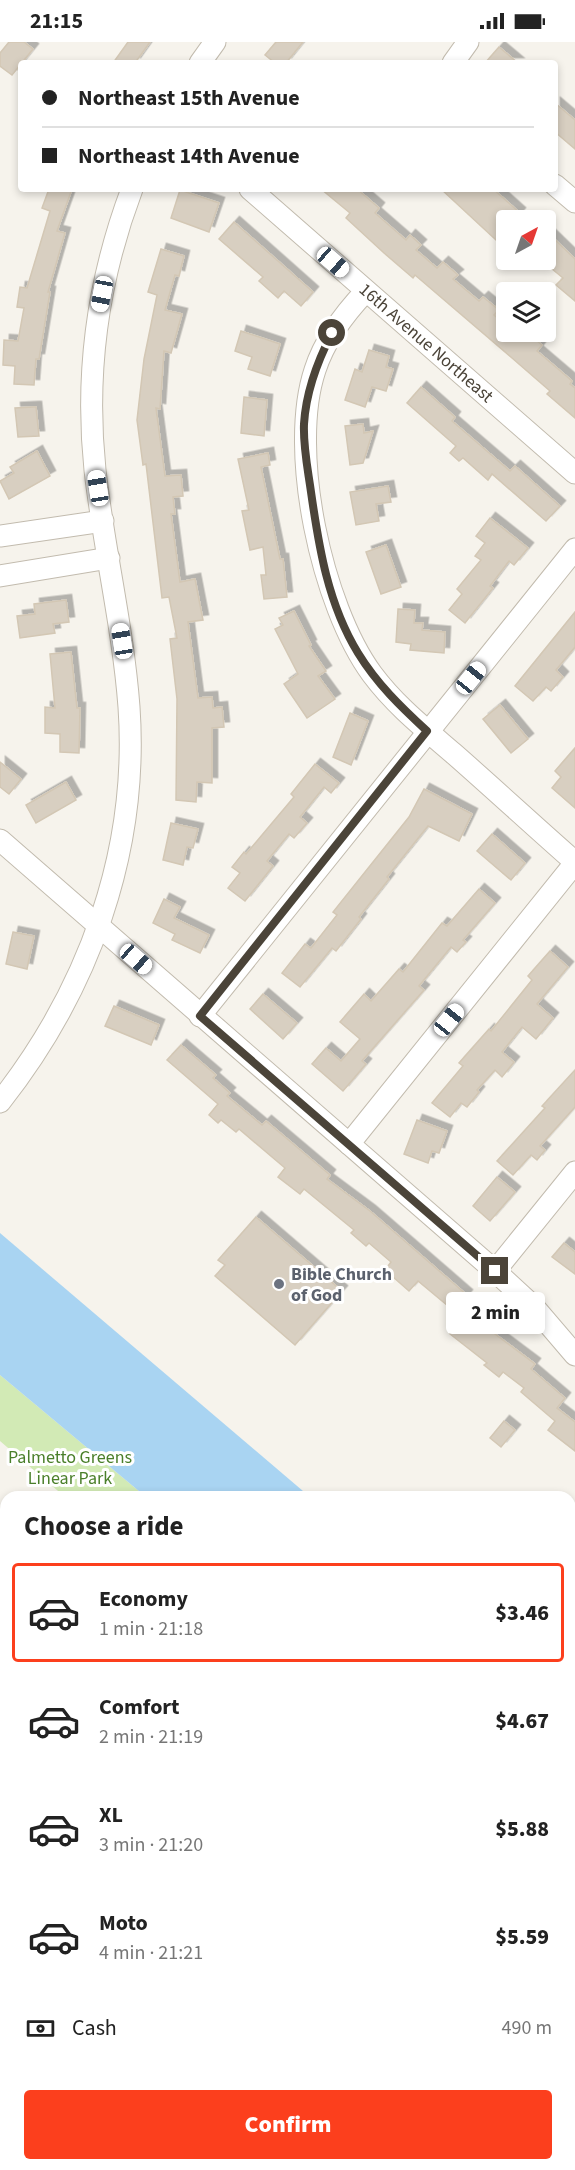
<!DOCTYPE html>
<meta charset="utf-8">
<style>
:root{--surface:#fff;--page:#f2f2f2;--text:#222;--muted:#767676;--line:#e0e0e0;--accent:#fc3f1d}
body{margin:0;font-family:"Source Sans 3",sans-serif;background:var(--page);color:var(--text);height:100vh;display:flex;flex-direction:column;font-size:22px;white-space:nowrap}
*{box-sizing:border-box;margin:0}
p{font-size:20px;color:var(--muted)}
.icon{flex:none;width:33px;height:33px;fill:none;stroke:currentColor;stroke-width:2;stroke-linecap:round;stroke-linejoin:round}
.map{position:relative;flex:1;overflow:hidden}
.details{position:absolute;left:0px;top:1449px;width:576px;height:680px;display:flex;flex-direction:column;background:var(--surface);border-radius:18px 18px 0 0;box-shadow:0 3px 9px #0003}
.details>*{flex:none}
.banner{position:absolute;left:18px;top:18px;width:540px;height:132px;border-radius:6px;box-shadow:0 3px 9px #0003;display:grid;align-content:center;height:132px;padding:0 24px;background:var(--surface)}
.needle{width:39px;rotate:40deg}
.fabs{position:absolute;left:496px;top:168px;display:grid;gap:12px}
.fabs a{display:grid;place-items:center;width:60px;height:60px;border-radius:6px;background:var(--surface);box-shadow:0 3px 9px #0003;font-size:30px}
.end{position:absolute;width:27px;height:27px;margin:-14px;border:8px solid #4b4439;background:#fff;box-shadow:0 0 0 3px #fff}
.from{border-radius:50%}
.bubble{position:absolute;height:42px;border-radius:6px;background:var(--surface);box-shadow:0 3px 9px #0003;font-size:20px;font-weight:800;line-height:42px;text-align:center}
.car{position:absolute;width:18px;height:36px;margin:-18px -9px;border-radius:8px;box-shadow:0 0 4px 2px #0007;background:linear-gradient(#fff 24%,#345 0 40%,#fff 0 76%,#345 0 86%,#fff 0)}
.banner b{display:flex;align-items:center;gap:21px;height:57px;font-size:22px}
.banner b+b{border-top:2px solid var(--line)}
.banner i{width:15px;height:15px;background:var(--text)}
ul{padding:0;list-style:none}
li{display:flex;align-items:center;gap:18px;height:99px;margin:0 12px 9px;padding:0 12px;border:3px solid transparent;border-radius:6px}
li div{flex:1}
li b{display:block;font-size:22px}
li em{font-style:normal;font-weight:800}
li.active{border-color:var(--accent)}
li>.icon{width:54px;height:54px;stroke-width:1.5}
h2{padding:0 24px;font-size:27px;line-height:72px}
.pay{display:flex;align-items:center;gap:15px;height:66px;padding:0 24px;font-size:22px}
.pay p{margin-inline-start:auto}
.action{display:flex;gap:12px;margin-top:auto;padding:12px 24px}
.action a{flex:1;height:69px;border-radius:6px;background:var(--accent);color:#fff;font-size:24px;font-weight:800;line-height:69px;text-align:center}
.status{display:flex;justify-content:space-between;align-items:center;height:42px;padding:0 30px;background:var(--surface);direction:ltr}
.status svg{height:16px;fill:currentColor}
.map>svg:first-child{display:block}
</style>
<div class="status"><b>21:15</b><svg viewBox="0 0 49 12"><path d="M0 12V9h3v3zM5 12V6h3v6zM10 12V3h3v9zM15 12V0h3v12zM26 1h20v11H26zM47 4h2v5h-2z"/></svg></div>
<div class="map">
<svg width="575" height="2128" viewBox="0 0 575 2128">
<defs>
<filter id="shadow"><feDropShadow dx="5.5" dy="-5.5" stdDeviation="0" flood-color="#0004"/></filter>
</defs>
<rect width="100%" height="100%" fill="#f6f3ec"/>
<g fill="#d2eab5">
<polygon points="0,1333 146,1455 65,1455 0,1399"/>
<polygon points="570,1811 575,1815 575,1889 570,1885"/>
</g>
<g fill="#a9d4f2">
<polygon points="0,1191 310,1455 146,1455 0,1333"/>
<polygon points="570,1679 575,1683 575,1815 570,1811"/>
</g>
<g fill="#d8cfc1" stroke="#d3c7b4" stroke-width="1.5" filter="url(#shadow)">
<polygon points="9,0 24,0 33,7 12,33 0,24 0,11"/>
<polygon points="128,0 150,0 135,21 113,21"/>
<polygon points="276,0 303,0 286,21 275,21 265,13"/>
<polygon points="499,5 518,21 485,21"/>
<polygon points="555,61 575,78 575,107 555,90"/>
<polygon points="49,147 72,147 57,189 65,191 48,250 50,250 39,317 36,317 34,343 14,342 15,324 3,323 4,298 18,299 24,266 17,265 20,245 27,246 50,169 42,166"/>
<polygon points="321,147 357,147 379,166 375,171 406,198 410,193 421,203 416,208 437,226 443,220 458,233 453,237 479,259 483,255 499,268 494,273 507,284 507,290 526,290 542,303 537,309 572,339 570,342 575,346 575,376 547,352 550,349 512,316 415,233 413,236 384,211 346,176 350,171"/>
<polygon points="441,147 493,147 520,171 514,178 507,178 507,186 496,198"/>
<polygon points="180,148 219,161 209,190 171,176"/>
<polygon points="234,180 313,250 301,264 284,249 278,256 259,239 263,235 219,197"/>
<polygon points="546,189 575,217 575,259 556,243 563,236 546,222"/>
<polygon points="161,207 184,214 179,234 175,233 165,268 182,272 171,311 164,309 160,367 156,366 165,434 181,433 183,454 173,455 175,472 171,472 180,540 195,537 203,578 188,580 198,656 212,655 213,666 222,665 224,685 212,686 212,741 197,740 196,760 176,758 177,657 170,597 177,596 169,555 162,556 146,422 143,423 137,378 144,317 157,253 148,250"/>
<polygon points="241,289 280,302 270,334 248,327 252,315 235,309"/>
<polygon points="369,308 389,314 386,325 393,327 386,349 372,345 365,365 345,358 355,327 362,330"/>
<polygon points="421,345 455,375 452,379 510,429 515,424 560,464 546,479 492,432 488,438 463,416 459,419 450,411 456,404 407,361"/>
<polygon points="244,355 267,358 264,394 241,391"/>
<polygon points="33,365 36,365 39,394 18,395 15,366"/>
<polygon points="363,382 364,391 373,389 363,421 350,423 345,384"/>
<polygon points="37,409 50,434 9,457 0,439 14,431 10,425"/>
<polygon points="268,411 270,423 261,425 280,517 283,517 287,555 264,557 261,533 266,533 263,505 250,508 242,469 249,468 238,417"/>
<polygon points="388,444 391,460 376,462 379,479 356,483 350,450"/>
<polygon points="490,476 528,506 514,523 509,519 490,544 493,546 465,581 449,568 462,552 457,547 481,518 475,514 485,501 476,494"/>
<polygon points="386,503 401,545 381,552 366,510"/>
<polygon points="66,558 69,580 53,582 55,591 20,596 17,574 35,572 34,562"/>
<polygon points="398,567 415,568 414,581 423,581 422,588 445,590 444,611 410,608 411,602 396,600"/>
<polygon points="294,569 311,603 309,604 326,629 318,634 335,657 307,676 284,642 298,632 275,587 283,583 279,576"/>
<polygon points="575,570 575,605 556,628 563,635 551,649 546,645 533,659 515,644"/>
<polygon points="71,610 77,666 80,666 79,711 60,710 60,692 45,691 45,665 55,666 50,612"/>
<polygon points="500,663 528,697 511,711 483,677"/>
<polygon points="350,671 368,679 351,723 333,715"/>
<polygon points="575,706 575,766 552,746 561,735 555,729"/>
<polygon points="0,720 21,737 9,752 0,745"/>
<polygon points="315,722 339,741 331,751 324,745 300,775 307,781 294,796 289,792 267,819 273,824 245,859 228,846 240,831 232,825 244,810 246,812 294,755 291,752"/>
<polygon points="66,740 76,758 36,781 26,763"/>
<polygon points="424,747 472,772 459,799 428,784 387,835 389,837 359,875 361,877 336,909 332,906 300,945 282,931 305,902 311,906 337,873 333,870 409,775"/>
<polygon points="171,781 198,787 193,806 187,805 183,823 163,818"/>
<polygon points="492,792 525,821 511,838 477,809"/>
<polygon points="479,847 495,861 463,898 466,900 457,910 451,905 419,944 424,948 362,1019 366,1022 343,1049 312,1022 326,1006 341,1019 360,997 340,980 364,952 371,959 399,927 403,930 442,881 447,884"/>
<polygon points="164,857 180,865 174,876 209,893 200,911 172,898 175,892 153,881"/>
<polygon points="13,890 34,894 27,927 6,922"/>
<polygon points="550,909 568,925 537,962 553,976 536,997 522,985 502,1010 514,1020 502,1035 495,1028 477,1048 479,1050 467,1065 461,1061 450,1075 432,1061 463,1024 459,1021 489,987 491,989 532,938 528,934"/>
<polygon points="263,952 297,981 283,997 250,967"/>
<polygon points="114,964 159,983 151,1003 105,984"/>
<polygon points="181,1003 216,1033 213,1036 230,1051 227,1054 262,1083 266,1079 330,1133 327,1137 370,1169 467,1253 454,1269 418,1239 409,1249 385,1228 391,1220 369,1201 366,1204 351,1191 354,1188 304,1147 300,1152 278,1135 285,1126 239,1087 236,1090 221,1078 218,1081 209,1073 218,1062 167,1018"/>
<polygon points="575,1028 575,1065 540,1104 545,1108 537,1118 531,1113 513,1133 497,1119 545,1066 542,1064"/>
<polygon points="417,1078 447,1089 439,1111 432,1109 428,1121 404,1112"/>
<polygon points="497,1135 515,1150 490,1179 473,1164"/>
<polygon points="256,1175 342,1249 295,1303 215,1234 225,1223 218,1218"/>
<polygon points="564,1201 575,1210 575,1232 552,1215"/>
<polygon points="467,1271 535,1322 531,1327 565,1356 557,1366 575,1380 575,1409 548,1388 555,1379 521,1350 524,1346 503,1330 499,1335 484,1323 487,1321 450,1292"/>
<polygon points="504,1379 515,1388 501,1405 490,1396"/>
</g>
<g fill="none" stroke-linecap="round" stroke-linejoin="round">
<g stroke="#c2bbae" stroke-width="23">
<g id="minor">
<polyline points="200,21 215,0"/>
<polyline points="453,21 468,0"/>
<polyline points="555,143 575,160"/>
<polyline points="250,147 575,431"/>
<path d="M366 249C344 272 325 297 315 328 288 409 322 564 372 632 395 663 424 686 453 711 494 747 534 784 575 820"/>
<polyline points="0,494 103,479"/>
<polyline points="0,534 109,516"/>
<polyline points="0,798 495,1229 534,1265 575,1313"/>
<polyline points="200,974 575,507"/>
<path d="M0 1060C89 947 139 809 129 665 123 585 104 508 95 428 85 333 98 237 132 147"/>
<polyline points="349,1102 575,821"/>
<polyline points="495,1229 575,1130"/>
<polyline points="0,1552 6,1557"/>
<polyline points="0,1676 6,1670"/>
<polyline points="0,1777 6,1782"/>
<polyline points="570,2039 575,2043"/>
<polyline points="0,2048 6,2053"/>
<polyline points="87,2122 94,2128"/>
<polyline points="405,2122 412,2128"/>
<polyline points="139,2128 144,2122"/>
</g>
</g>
<use href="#minor" stroke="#fff" stroke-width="21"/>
</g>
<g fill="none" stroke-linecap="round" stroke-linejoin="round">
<path stroke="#4b4439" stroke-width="8" d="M332 291C317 320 306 349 304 382 303 405 308 428 311 450 319 506 328 562 358 611 377 642 401 665 427 689L200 974 495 1229"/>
</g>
<circle fill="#6b7280" stroke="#fff" stroke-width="2" cx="279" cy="1242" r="6"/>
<g text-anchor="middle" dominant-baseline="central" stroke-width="6" stroke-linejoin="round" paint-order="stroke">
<g font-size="18" fill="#4b4439" stroke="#fff">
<text transform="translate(426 301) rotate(41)">16th Avenue Northeast</text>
</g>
<g font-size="18" font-weight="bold" fill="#5b616d" stroke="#fff" text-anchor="start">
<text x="291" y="1232">Bible Church<tspan x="291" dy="21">of God</tspan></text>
</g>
<g font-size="18" fill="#4a7f2a" stroke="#fff">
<text x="70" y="1415">Palmetto Greens<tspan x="70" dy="21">Linear Park</tspan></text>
</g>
</g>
</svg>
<div class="fabs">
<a><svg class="needle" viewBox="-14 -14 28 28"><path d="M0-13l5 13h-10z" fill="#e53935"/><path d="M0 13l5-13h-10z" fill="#767676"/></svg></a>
<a><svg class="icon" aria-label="layers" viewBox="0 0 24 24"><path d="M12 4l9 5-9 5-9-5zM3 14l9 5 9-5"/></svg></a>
</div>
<i class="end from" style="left:332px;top:291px"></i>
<i class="end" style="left:495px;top:1229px"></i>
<div class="bubble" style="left:446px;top:1250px;width:99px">2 min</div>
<i class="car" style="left:333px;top:220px;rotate:131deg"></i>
<i class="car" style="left:102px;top:252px;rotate:191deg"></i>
<i class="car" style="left:98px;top:446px;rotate:351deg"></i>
<i class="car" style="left:122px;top:599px;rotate:351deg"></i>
<i class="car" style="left:471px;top:636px;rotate:39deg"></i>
<i class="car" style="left:136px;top:917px;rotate:131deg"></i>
<i class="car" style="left:449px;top:978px;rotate:39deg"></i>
<div class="banner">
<b><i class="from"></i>Northeast 15th Avenue</b>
<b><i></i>Northeast 14th Avenue</b>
</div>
<section class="details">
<h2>Choose a ride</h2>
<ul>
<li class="active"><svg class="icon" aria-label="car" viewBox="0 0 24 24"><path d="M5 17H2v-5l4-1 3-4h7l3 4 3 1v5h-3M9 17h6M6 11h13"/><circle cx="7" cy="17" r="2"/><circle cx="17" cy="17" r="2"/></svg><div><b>Economy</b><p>1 min · 21:18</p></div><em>$3.46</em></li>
<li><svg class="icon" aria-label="car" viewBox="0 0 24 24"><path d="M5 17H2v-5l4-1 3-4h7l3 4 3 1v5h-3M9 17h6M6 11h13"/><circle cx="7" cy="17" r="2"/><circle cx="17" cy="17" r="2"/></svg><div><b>Comfort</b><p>2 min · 21:19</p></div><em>$4.67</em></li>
<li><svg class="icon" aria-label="car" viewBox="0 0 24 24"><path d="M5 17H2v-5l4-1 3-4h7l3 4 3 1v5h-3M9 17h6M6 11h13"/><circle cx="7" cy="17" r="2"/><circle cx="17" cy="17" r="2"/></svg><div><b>XL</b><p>3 min · 21:20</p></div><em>$5.88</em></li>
<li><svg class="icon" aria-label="car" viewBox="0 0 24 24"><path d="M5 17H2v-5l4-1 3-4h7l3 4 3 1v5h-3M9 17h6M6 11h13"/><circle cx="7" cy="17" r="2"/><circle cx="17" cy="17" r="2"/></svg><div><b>Moto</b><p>4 min · 21:21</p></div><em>$5.59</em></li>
</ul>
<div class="pay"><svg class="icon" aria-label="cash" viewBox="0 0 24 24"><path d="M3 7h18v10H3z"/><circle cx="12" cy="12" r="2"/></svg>Cash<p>490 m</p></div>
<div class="action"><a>Confirm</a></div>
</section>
</div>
